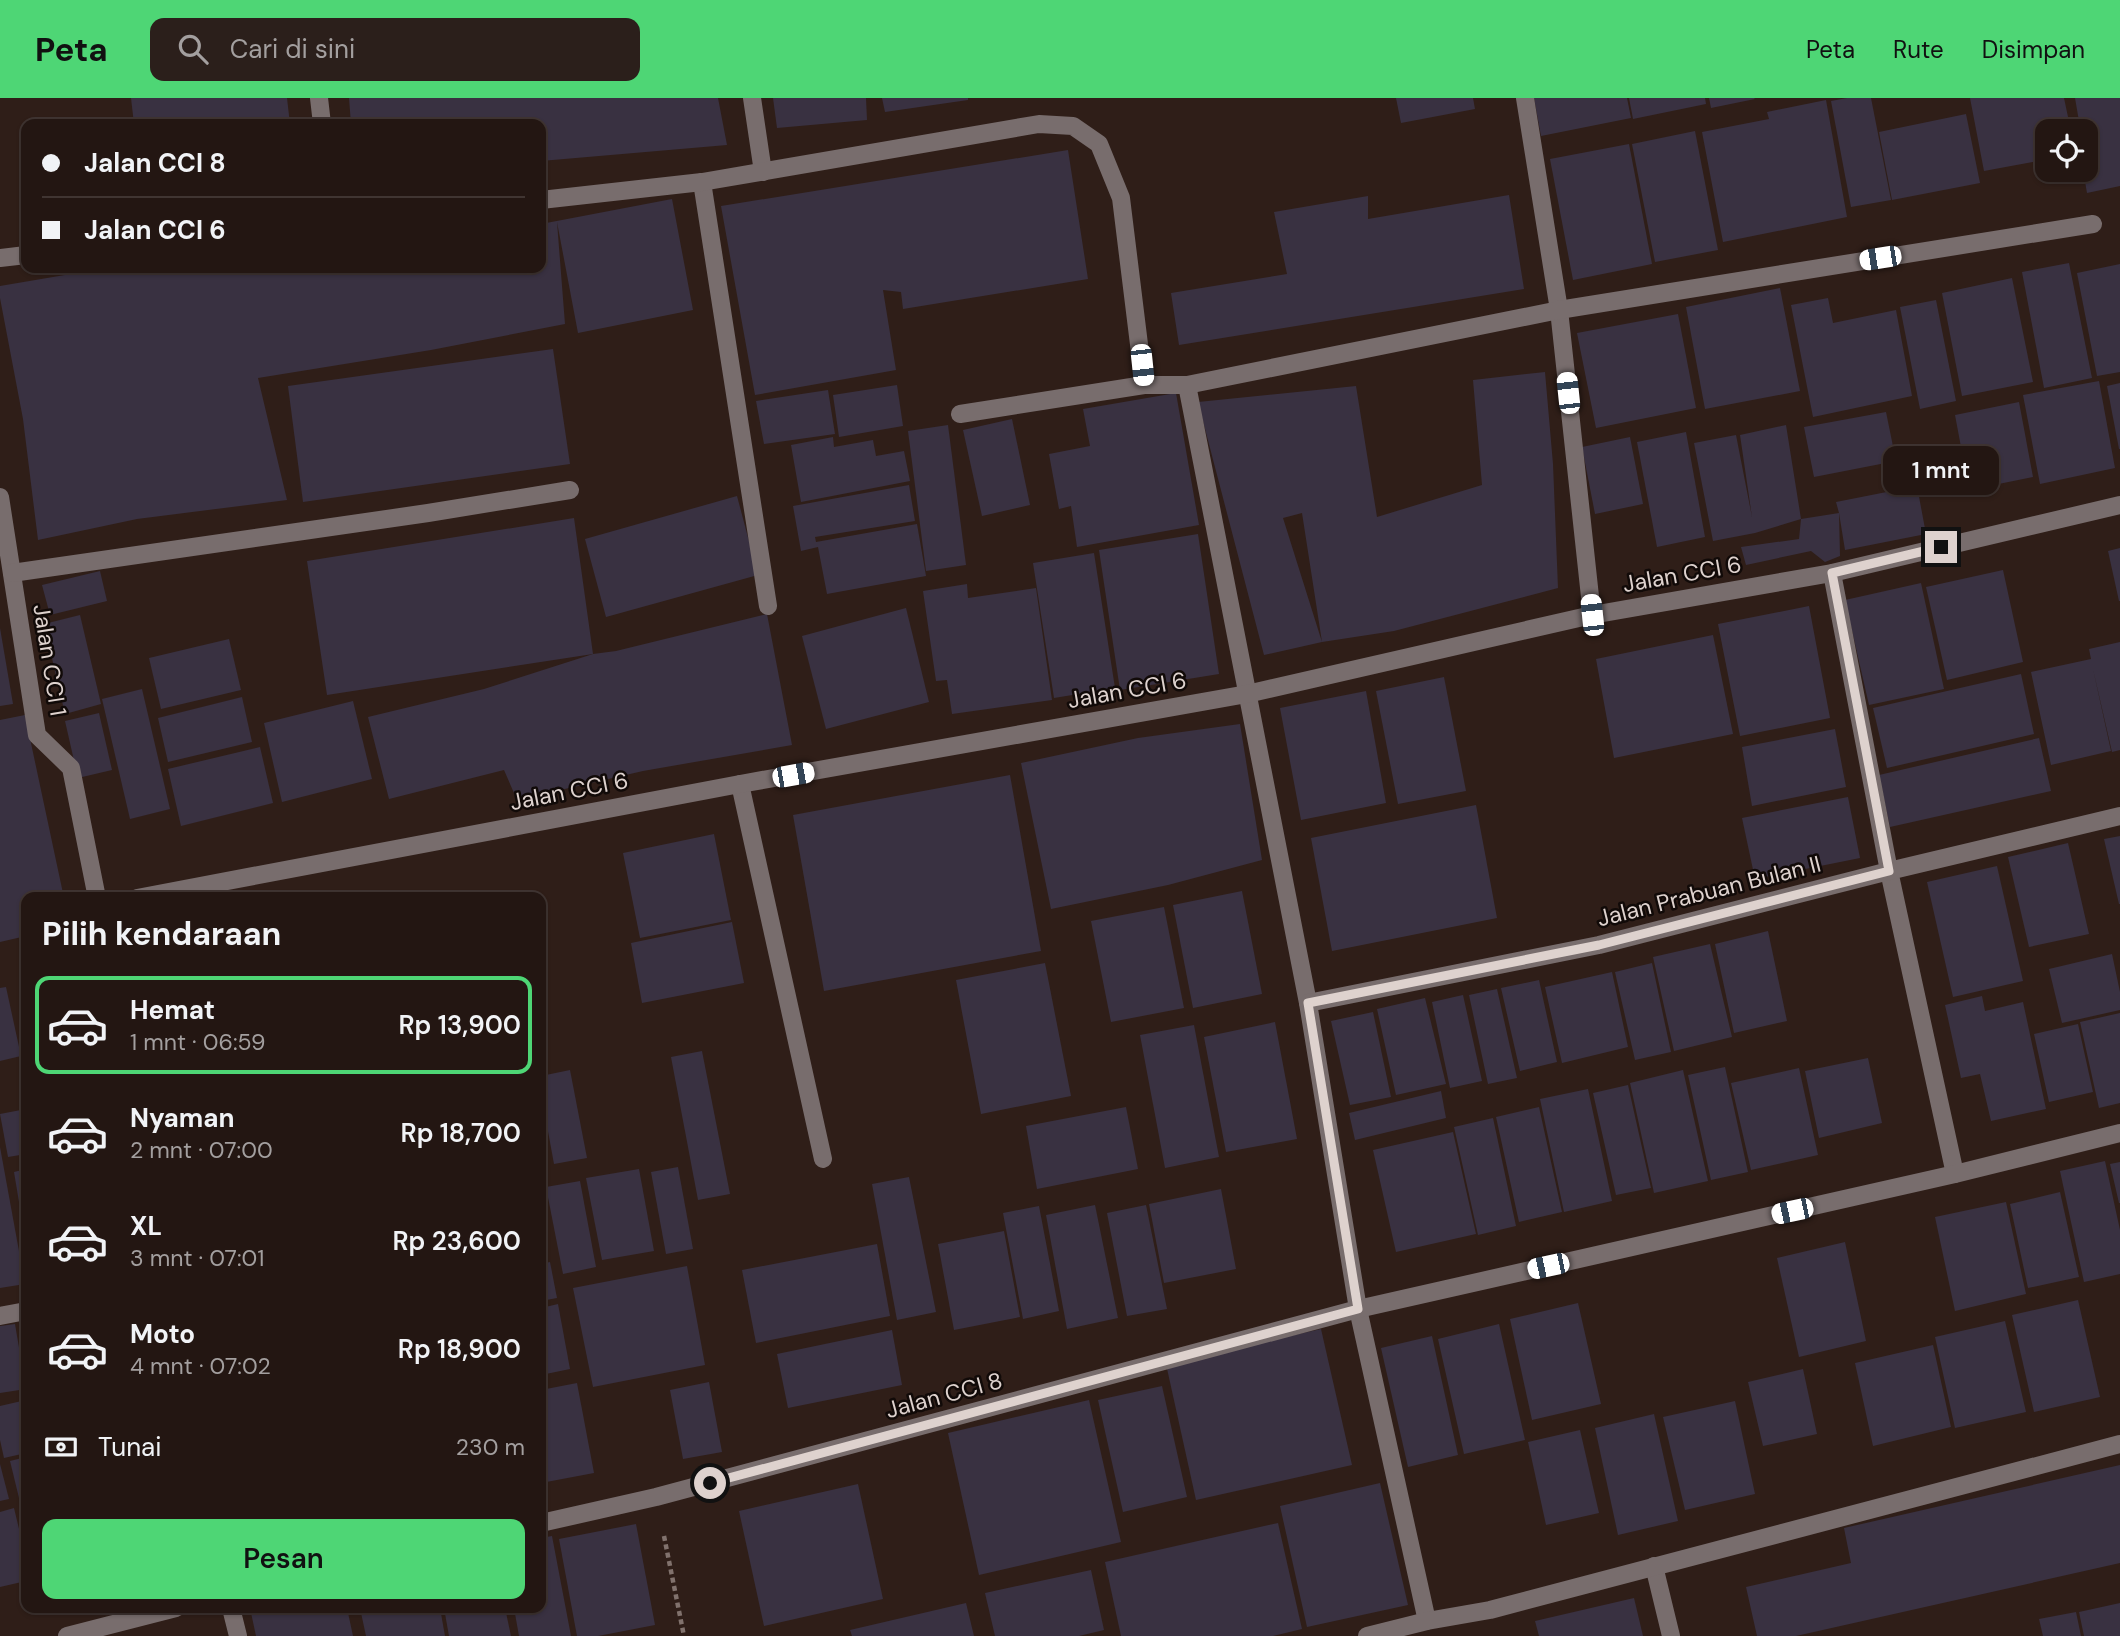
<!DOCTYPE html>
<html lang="id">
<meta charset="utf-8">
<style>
:root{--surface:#231612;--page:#2b1f1b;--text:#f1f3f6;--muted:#a39f9f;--line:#403532;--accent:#4ed675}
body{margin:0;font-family:"DM Sans",sans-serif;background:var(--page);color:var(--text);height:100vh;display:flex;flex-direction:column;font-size:26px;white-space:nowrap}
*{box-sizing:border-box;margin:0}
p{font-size:23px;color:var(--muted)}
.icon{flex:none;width:38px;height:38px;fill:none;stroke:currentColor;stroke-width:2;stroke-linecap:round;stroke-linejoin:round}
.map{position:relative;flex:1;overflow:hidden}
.panel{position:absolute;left:21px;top:794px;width:525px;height:721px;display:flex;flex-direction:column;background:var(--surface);border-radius:14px;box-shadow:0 2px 5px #0004,0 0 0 2px var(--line)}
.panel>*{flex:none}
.top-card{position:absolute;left:21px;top:21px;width:525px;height:154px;border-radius:14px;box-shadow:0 2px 5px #0004,0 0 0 2px var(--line);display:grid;align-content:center;height:154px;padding:0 21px;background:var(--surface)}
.buttons{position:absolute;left:2035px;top:21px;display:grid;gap:14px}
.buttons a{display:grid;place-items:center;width:63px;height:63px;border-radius:14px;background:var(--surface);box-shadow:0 2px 5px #0004,0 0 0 2px var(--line);font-size:35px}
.end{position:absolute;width:32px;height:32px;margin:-16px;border:9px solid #ded2ce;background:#111;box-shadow:0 0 0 4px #111}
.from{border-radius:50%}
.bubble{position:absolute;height:49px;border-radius:14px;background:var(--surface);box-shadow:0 2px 5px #0004,0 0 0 2px var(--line);font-size:23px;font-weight:600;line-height:49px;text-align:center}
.car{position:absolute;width:21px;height:42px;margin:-21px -10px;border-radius:9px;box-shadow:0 0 5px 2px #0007;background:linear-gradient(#fff 24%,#345 0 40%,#fff 0 76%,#345 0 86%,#fff 0)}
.top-card b{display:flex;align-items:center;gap:24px;height:66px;font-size:26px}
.top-card b+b{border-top:2px solid var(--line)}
.top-card i{width:18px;height:18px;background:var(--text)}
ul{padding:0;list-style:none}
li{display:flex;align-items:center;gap:21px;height:98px;margin:0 14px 10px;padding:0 7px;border:4px solid transparent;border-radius:14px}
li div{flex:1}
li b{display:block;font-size:26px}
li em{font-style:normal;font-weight:600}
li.active{border-color:var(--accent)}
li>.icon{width:63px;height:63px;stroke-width:1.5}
h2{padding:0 21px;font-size:32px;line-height:84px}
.pay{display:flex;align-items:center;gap:18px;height:77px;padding:0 21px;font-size:26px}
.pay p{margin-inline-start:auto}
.action{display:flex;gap:14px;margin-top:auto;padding:14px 21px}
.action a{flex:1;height:80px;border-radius:14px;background:var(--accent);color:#111;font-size:28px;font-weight:600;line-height:80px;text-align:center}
header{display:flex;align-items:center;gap:42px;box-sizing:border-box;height:98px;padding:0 35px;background:var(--accent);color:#111}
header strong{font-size:33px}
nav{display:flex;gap:38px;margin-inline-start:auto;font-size:24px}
.search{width:490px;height:63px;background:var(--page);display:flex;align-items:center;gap:18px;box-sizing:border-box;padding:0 24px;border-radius:14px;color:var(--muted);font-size:26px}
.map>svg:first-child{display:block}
</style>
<header>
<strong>Peta</strong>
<div class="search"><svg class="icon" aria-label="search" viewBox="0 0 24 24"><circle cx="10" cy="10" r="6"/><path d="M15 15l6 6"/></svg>Cari di sini</div>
<nav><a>Peta</a><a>Rute</a><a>Disimpan</a></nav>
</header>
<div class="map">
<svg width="2120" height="1538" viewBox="0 0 2120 1538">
<rect width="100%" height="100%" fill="#2f1e18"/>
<g fill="#393141">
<polygon points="131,0 287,0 290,26 134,26"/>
<polygon points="349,0 718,0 727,47 541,63 541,26 351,26"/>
<polygon points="773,0 866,0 867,22 777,30"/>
<polygon points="882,0 968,0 968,2 885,14"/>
<polygon points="1396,0 1473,0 1475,11 1401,25"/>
<polygon points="1534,0 1627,0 1631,20 1541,38"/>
<polygon points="1629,0 1705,0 1706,6 1633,21"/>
<polygon points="1709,0 1754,0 1755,1 1711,10"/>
<polygon points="1847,0 1871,0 1891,102 1851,109 1831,3"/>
<polygon points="1970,0 2064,0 2071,33 2048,33 2048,61 1984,73"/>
<polygon points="2075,0 2120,0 2120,88 2087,95 2083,72 2086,72 2086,33 2075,33 2075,30 2080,29"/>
<polygon points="1826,2 1847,119 1723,144 1702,34 1769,21 1767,14"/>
<polygon points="1966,16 1980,85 1892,102 1879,34"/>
<polygon points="1695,33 1718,152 1655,164 1632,46"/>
<polygon points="1629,46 1652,166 1573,182 1550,61"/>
<polygon points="1068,52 1088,181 903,211 901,194 883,192 896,272 755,297 721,108"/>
<polygon points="1509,97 1524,191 1179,247 1171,195 1287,176 1274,114 1368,98 1368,121"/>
<polygon points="672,101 693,212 578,235 557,124 565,226 431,252 258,280 287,402 137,421 38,442 23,321 0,200 0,188 106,170 541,170 541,126"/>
<polygon points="2069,165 2092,280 2044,290 2022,174"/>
<polygon points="2120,166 2120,274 2097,278 2077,175"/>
<polygon points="2012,180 2033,284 1962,298 1942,195"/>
<polygon points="1780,190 1800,293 1705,311 1686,209"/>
<polygon points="1828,200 1833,225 1896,212 1912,298 1813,319 1791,207"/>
<polygon points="1936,202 1956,303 1920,311 1900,209"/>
<polygon points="1678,216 1696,310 1596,330 1577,235"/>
<polygon points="553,251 570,366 303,404 288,288"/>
<polygon points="1545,274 1553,366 1558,490 1394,533 1322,544 1302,415 1283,420 1322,544 1264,557 1198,304 1356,288 1377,419 1482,387 1473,282"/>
<polygon points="2099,283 2115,370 2040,386 2023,297"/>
<polygon points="2120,285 2120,351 2119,351 2107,288"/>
<polygon points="897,287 903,328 839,339 833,297"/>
<polygon points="828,292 835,336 764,346 756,303"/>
<polygon points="1176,295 1199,427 1077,449 1071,408 1059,411 1049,356 1090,348 1083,311"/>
<polygon points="2019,304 2033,379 1969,392 1955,317"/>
<polygon points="1886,314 1896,363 1814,379 1804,329"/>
<polygon points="1012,321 1030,407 982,418 963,332"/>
<polygon points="948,327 966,467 926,473 908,333"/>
<polygon points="1786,327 1801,421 1755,435 1713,443 1694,345 1736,337 1752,419 1740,337"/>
<polygon points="1686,334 1705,439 1657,449 1637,344"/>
<polygon points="833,339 834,349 873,342 876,358 904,353 910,383 801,404 791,347"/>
<polygon points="1630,339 1643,406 1595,416 1582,349"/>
<polygon points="909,387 915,423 815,439 816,444 917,426 926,478 827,496 818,449 801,453 793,408"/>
<polygon points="1917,388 1926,436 1845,452 1839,415 1840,458 1825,464 1811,453 1746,467 1741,449 1799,441 1801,421 1839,415 1836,404"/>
<polygon points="737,398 758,477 606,519 585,441"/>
<polygon points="574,420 593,556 616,553 767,516 792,647 643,673 517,702 504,672 389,701 368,619 484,591 593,556 327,597 307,463"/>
<polygon points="1198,436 1219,576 1120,592 1099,452"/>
<polygon points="2120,450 2120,503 2119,503 2108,453"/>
<polygon points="1094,455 1115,590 1054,600 1033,465"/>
<polygon points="2003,472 2023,564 1947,582 1926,489"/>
<polygon points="100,473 107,503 50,517 42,487"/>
<polygon points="1921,485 1944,591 1869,607 1845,502"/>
<polygon points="967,486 968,500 1036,490 1052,602 952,616 947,582 936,583 923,493"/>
<polygon points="1809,508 1830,620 1740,638 1718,526"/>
<polygon points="906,510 929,604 826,631 802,538"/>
<polygon points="80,517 101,606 65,616 44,526"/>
<polygon points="0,530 13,606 0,608"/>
<polygon points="1713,537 1733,636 1614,660 1596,561"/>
<polygon points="229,541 241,592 161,611 149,560"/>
<polygon points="2120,544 2120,652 2112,654 2093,571 2111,653 2051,667 2031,574 2091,561 2089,551"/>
<polygon points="2021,576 2034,636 1887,670 1873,610"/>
<polygon points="1444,579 1466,693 1398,706 1376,593"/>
<polygon points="142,591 170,711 130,721 102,601"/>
<polygon points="1366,593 1386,705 1301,722 1280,610"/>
<polygon points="242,599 252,644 168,664 158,620"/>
<polygon points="353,603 372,681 282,704 264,625"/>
<polygon points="99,615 112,672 78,680 65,623"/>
<polygon points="25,617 64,800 26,800 26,838 0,844 0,622"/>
<polygon points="1240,626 1262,762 1168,787 1051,811 1021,665 1138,640"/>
<polygon points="1835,631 1846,689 1752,708 1742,649"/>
<polygon points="2039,640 2051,693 1890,729 1879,677"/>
<polygon points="260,649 273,705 181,728 168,671"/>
<polygon points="1010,677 1041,853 824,893 793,717"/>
<polygon points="1848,699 1860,760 1755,781 1742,720"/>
<polygon points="1476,707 1497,820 1332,853 1311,740"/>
<polygon points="714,736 731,822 640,840 623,755"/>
<polygon points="2120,738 2120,806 2119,806 2104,741"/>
<polygon points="2068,745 2089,836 2029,849 2008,759"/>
<polygon points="1997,768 2023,883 1953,899 1927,784"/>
<polygon points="1242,793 1262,896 1193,910 1173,807"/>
<polygon points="1164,809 1184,910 1111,924 1091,823"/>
<polygon points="732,824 744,885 642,905 631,845"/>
<polygon points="1768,833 1787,923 1734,935 1715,846"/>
<polygon points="1710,846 1732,939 1674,953 1653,859"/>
<polygon points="2112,856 2120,894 2120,912 2062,925 2049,871"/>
<polygon points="1045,865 1071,998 981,1016 956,882"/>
<polygon points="1652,865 1671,954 1635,962 1615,874"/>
<polygon points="1612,874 1628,949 1562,965 1545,889"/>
<polygon points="1539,882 1557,964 1520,973 1501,890"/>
<polygon points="6,889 21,958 0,963 0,890"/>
<polygon points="1497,891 1517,980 1488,986 1469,897"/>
<polygon points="1463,897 1482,983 1450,990 1432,904"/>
<polygon points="1982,898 1985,913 2023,904 2046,1011 1991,1023 1980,976 1961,980 1945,907"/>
<polygon points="1425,900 1446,986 1396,997 1377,911"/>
<polygon points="1373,914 1391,999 1350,1007 1331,923"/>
<polygon points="2120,915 2120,1005 2099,1010 2080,924"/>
<polygon points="1275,924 1297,1041 1226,1054 1204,939"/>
<polygon points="2078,926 2093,994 2049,1004 2034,936"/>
<polygon points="1194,927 1219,1059 1165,1070 1140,937"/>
<polygon points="702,953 730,1096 698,1102 671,959"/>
<polygon points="1868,960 1882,1025 1819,1040 1805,973"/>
<polygon points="1725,969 1748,1074 1711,1082 1688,977"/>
<polygon points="1799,970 1818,1057 1751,1072 1731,985"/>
<polygon points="570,972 587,1060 554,1066 541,995 541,978"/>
<polygon points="1683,972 1708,1083 1654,1095 1630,985"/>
<polygon points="1628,987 1651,1090 1616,1097 1593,995"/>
<polygon points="1588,991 1612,1103 1564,1114 1540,1001"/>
<polygon points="1441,993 1446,1020 1355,1042 1349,1015"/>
<polygon points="1126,1009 1138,1071 1037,1091 1026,1028"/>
<polygon points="1539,1009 1562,1114 1519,1124 1496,1019"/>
<polygon points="26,1011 26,1056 8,1059 0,1016"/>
<polygon points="1493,1020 1516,1128 1478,1137 1454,1029"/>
<polygon points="1453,1034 1476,1136 1396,1154 1373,1052"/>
<polygon points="0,1049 25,1186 0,1190"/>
<polygon points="2105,1063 2120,1132 2120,1176 2084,1184 2060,1073"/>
<polygon points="2120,1064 2120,1105 2119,1105 2110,1066"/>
<polygon points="678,1069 693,1151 666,1156 651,1074"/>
<polygon points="26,1071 26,1140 25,1140 14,1074"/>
<polygon points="639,1071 654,1153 602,1162 586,1080"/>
<polygon points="909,1079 936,1214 897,1222 872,1086"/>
<polygon points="580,1083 596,1169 563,1176 546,1089"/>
<polygon points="1221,1091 1236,1171 1164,1185 1149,1106"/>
<polygon points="2060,1094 2079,1179 2028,1190 2010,1106"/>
<polygon points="2006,1104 2026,1196 1955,1213 1935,1119"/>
<polygon points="1095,1107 1118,1220 1067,1231 1046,1117"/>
<polygon points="1146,1107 1167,1211 1127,1218 1107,1115"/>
<polygon points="1039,1108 1059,1213 1023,1221 1003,1115"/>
<polygon points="1004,1133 1020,1219 954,1232 938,1146"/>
<polygon points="1845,1144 1866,1243 1799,1259 1777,1160"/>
<polygon points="877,1146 890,1218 756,1245 742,1172"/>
<polygon points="550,1164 557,1200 541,1203 541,1166"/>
<polygon points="687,1168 705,1267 593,1289 573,1190"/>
<polygon points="2078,1202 2100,1299 2034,1314 2012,1217"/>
<polygon points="1578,1205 1601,1306 1532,1322 1510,1221"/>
<polygon points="558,1206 570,1271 541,1277 541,1210"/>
<polygon points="2005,1223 2026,1314 1955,1330 1935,1239"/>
<polygon points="15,1226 26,1291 0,1295 0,1228"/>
<polygon points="1499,1226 1525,1342 1464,1356 1438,1241"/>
<polygon points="1321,1231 1352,1367 1196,1402 1166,1266"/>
<polygon points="892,1232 902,1287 788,1310 777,1256"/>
<polygon points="1432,1238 1458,1357 1408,1369 1381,1250"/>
<polygon points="1933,1247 1951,1329 1873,1348 1855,1265"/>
<polygon points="1803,1271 1817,1336 1763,1348 1748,1284"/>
<polygon points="709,1284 722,1354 683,1361 670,1292"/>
<polygon points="577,1285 594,1375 541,1385 541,1292"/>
<polygon points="1162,1288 1187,1399 1123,1414 1098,1302"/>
<polygon points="26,1302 26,1355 4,1360 0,1342 0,1308"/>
<polygon points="1089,1302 1121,1444 979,1477 948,1335"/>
<polygon points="1735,1303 1755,1396 1685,1412 1663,1319"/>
<polygon points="1654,1316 1678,1423 1618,1437 1595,1330"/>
<polygon points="1580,1332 1599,1415 1546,1427 1528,1344"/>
<polygon points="26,1359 26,1402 20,1404 10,1363"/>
<polygon points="0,1366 9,1401 0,1403"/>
<polygon points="2120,1367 2120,1465 1796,1538 1757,1538 1746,1489 1851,1465 1844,1430"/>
<polygon points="1380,1385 1408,1507 1307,1529 1280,1408"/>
<polygon points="858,1386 883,1501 764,1528 739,1413"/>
<polygon points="14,1410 20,1435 26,1433 26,1483 0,1489 0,1414"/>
<polygon points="1278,1425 1302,1531 1273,1538 1121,1538 1105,1464"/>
<polygon points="636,1426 655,1527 598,1538 577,1538 559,1441"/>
<polygon points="552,1438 571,1538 519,1538 514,1510 541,1510 541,1440"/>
<polygon points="1091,1472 1104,1532 1079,1538 995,1538 985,1495"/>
<polygon points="1634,1500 1643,1538 1539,1538 1535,1523"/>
<polygon points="966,1505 974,1538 852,1538 850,1532"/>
<polygon points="2120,1505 2120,1538 2084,1538 2079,1514"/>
<polygon points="250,1510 347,1510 353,1538 256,1538"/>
<polygon points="360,1510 440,1510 445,1538 366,1538"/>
<polygon points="444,1510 505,1510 511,1538 449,1538"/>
<polygon points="2076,1514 2081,1538 2043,1538 2039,1521"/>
</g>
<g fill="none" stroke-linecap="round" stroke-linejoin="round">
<polyline stroke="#81726d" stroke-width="4.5" stroke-dasharray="5 3.5" stroke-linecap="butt" points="664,1438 684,1538"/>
<g stroke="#786d6d" stroke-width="18">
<polyline points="319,0 322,26"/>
<polyline points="752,0 763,74"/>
<polyline points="1525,0 1559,212 1592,517"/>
<polyline points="702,84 768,508"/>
<polyline points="541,102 702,84 1039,26 1073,28 1099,46 1121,100 1144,287"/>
<polyline points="0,160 26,157"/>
<polyline points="1187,287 1308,905 1358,1211 1427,1523"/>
<polyline points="960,316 1144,287 1187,287 1559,212 2093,126"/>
<polyline points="0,399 37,637 71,670 97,800"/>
<polyline points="12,475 428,415 570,392"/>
<polyline points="1832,475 1889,773 1955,1076"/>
<polyline points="740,686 823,1061"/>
<polyline points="137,800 740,686 1247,596 1592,517 1832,475 2120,407"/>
<polyline points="1308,905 1599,847 1889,773 2120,718"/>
<polyline points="0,1218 26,1213"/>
<polyline points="541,1425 656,1399 1358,1211 1955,1076 2120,1035"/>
<polyline points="1654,1468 1671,1538"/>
<polyline points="231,1510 238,1538"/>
<polyline points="67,1538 176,1510"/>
<polyline points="1367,1538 1427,1523 1490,1512 2120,1346"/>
</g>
</g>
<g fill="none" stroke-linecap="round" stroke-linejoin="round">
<polyline stroke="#ded2ce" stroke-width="9" points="710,1385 1358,1211 1308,905 1599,847 1889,773 1832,475 1941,449"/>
</g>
<g text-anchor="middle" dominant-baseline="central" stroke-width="5" stroke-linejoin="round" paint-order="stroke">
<g font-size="23" fill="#ded2ce" stroke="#110a08">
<text transform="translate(1682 476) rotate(-10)">Jalan CCI 6</text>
<text transform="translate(50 562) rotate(81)">Jalan CCI 1</text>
<text transform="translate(1127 592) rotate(-10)">Jalan CCI 6</text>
<text transform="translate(569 693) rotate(-11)">Jalan CCI 6</text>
<text transform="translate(1709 793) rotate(-14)">Jalan Prabuan Bulan II</text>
<text transform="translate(944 1297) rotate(-15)">Jalan CCI 8</text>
</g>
</g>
</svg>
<div class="buttons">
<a><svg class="icon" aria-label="locate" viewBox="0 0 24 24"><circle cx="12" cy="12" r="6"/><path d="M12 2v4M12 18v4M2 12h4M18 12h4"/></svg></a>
</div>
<i class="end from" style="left:710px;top:1385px"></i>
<i class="end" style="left:1941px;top:449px"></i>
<div class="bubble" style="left:1883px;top:348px;width:116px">1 mnt</div>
<i class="car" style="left:1880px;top:160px;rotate:261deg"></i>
<i class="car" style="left:1142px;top:267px;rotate:174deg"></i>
<i class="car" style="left:1568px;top:295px;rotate:354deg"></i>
<i class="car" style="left:1592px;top:517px;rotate:354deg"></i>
<i class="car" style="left:793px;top:677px;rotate:80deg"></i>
<i class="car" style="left:1792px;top:1113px;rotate:258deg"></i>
<i class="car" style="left:1548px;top:1168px;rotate:258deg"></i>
<div class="top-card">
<b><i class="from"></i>Jalan CCI 8</b>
<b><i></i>Jalan CCI 6</b>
</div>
<section class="panel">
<h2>Pilih kendaraan</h2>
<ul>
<li class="active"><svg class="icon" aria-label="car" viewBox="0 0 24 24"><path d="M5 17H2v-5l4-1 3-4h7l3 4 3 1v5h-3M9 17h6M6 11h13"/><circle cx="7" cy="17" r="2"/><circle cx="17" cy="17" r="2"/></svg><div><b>Hemat</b><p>1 mnt · 06:59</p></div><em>Rp 13,900</em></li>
<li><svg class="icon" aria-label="car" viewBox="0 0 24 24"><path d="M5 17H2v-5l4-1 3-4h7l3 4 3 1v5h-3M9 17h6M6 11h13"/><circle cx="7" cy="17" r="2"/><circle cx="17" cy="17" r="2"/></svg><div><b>Nyaman</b><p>2 mnt · 07:00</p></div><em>Rp 18,700</em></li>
<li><svg class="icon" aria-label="car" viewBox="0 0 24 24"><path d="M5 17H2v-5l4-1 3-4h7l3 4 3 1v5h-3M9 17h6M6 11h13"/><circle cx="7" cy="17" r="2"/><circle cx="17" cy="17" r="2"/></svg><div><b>XL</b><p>3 mnt · 07:01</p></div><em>Rp 23,600</em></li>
<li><svg class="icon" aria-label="car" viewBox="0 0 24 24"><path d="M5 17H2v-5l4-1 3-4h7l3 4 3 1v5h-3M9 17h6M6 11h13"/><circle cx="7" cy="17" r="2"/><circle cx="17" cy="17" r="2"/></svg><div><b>Moto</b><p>4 mnt · 07:02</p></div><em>Rp 18,900</em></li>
</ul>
<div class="pay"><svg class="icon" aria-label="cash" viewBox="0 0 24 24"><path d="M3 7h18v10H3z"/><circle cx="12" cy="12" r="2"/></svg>Tunai<p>230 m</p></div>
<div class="action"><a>Pesan</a></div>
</section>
</div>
